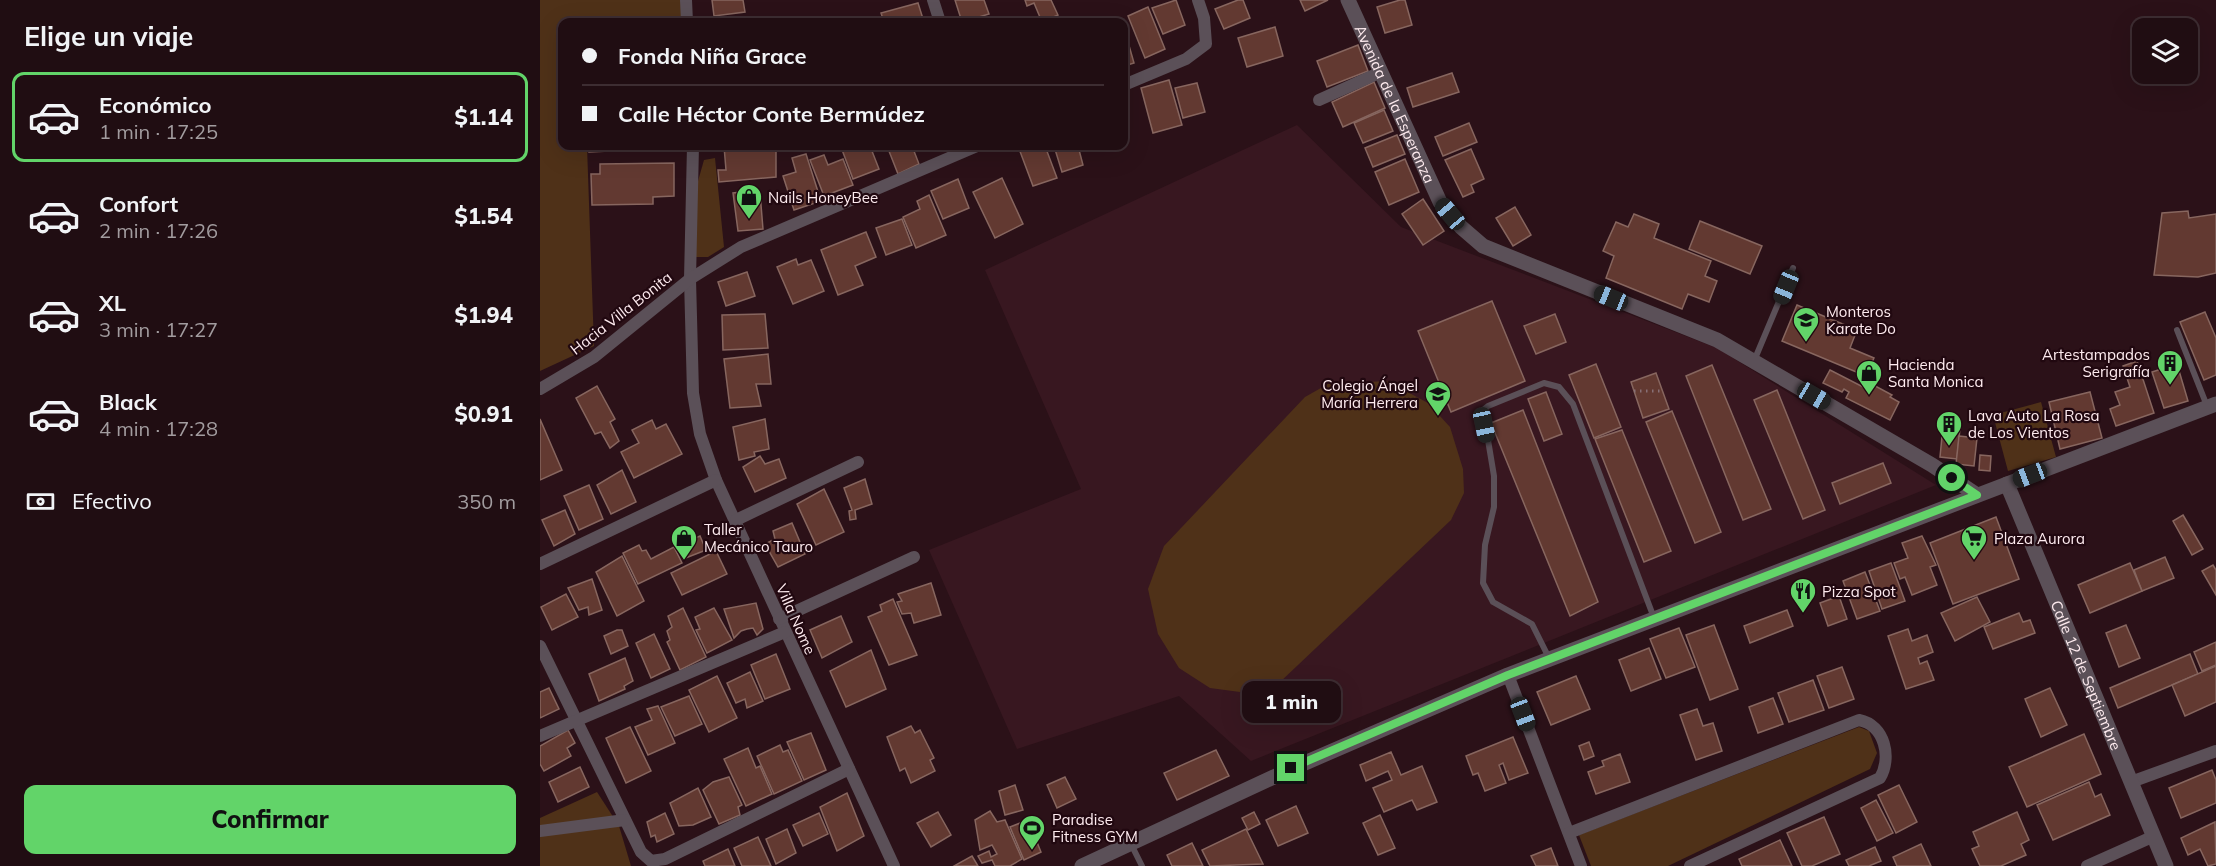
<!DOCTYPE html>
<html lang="es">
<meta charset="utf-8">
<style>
:root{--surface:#200d12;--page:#28161b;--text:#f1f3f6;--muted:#a29c9f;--line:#3d2d32;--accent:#62d469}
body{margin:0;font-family:Mulish,sans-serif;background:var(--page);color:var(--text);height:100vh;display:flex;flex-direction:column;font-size:22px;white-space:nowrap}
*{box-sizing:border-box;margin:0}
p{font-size:20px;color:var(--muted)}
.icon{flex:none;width:33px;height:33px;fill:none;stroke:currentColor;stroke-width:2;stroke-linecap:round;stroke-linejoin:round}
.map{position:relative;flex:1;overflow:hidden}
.details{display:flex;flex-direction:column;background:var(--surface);width:540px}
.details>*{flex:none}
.banner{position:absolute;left:18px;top:18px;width:570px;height:132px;border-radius:12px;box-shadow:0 6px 24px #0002,0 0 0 2px var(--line);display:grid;align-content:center;height:132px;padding:0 24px;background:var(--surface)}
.controls{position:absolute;left:1592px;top:18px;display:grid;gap:12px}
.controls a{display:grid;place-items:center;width:66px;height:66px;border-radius:12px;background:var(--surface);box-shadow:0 6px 24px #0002,0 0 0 2px var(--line);font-size:30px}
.end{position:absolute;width:27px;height:27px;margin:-14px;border:8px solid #62d469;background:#111;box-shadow:0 0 0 3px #111}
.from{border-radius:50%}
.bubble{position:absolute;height:42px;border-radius:12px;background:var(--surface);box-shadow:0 6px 24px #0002,0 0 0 2px var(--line);font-size:20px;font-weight:800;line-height:42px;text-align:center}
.car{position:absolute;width:18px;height:36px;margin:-18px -9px;border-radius:8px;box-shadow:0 0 4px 2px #0007;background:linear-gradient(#222 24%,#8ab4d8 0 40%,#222 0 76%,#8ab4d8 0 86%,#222 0)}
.banner b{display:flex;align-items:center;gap:21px;height:57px;font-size:22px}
.banner b+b{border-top:2px solid var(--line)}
.banner i{width:15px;height:15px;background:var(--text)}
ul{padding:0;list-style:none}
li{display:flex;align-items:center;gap:18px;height:90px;margin:0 12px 9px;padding:0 12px;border:3px solid transparent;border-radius:12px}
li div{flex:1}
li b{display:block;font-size:22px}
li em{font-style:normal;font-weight:800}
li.active{border-color:var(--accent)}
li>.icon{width:54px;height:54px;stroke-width:1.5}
h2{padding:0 24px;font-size:27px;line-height:72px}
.pay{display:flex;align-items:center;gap:15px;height:66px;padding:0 24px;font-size:22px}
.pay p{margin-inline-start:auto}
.button{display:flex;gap:12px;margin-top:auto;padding:12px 24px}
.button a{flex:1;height:69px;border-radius:12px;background:var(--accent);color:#111;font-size:24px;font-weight:800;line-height:69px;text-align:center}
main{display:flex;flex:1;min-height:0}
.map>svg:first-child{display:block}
</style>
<main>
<section class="details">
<h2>Elige un viaje</h2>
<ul>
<li class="active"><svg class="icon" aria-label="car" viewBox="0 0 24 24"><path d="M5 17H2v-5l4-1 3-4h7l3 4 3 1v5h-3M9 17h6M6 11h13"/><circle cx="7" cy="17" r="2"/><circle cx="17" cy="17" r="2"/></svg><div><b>Económico</b><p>1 min · 17:25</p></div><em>$1.14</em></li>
<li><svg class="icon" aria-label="car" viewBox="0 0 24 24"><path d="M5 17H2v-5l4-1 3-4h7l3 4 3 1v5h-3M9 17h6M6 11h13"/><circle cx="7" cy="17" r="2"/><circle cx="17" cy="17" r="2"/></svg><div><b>Confort</b><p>2 min · 17:26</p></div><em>$1.54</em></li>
<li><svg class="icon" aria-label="car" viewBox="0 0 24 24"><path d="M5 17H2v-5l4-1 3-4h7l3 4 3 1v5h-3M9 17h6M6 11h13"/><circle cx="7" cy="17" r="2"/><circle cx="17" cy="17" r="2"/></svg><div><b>XL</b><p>3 min · 17:27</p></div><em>$1.94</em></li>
<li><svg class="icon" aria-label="car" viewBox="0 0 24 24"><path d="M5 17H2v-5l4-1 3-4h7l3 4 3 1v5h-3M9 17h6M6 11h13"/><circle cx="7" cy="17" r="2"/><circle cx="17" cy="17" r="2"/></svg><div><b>Black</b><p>4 min · 17:28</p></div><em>$0.91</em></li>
</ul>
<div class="pay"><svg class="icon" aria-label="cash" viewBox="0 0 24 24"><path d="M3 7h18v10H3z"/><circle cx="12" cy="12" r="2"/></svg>Efectivo<p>350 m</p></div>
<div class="button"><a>Confirmar</a></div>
</section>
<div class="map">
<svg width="1676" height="866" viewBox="0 0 1676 866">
<rect width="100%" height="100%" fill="#2b1118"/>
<polygon fill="#381720" points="757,125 861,227 1177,348 1396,485 711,761 639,696 477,749 389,550 541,489 445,270"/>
<g fill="#4f3118">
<polygon points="0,0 141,0 143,19 22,22 22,146 47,146 54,346 0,371"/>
<polygon points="175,158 184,247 168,257 152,257 156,188 164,160"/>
<polygon points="847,381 888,403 910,427 923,469 924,493 911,520 739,683 700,692 670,688 639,668 618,634 608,589 624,546 765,397 788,384"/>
<polygon points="1501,402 1516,457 1468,471 1453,415"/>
<polygon points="1319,727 1329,731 1337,753 1330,769 1128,866 1051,866 1039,835"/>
<polygon points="57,792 79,826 91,866 0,866 0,818"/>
</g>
<g fill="#623931" stroke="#87665f" stroke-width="1.5">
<polygon points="172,0 203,0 205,12 174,16"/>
<polygon points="415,0 444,0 449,14 422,22"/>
<polygon points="485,0 511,0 518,15 502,22 494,3 487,6"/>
<polygon points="636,0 645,25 623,34 612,8"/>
<polygon points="698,0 703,0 710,18 684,29 675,9"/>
<polygon points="760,0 788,0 765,11"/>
<polygon points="860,0 865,0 872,25 845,33 837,7"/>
<polygon points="378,3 384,22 344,22 341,13"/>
<polygon points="608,7 625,49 605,58 588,16"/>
<polygon points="735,27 743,56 707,67 698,38"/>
<polygon points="586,35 594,63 584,66 584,36"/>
<polygon points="818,45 828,71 787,87 777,61"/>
<polygon points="912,73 919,92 873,107 867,88"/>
<polygon points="629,80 642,125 613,133 601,88"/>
<polygon points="834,82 845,108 803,127 792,102"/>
<polygon points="657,83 665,112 643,118 635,88"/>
<polygon points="844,110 853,131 823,143 814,123"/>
<polygon points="929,123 937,142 903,156 895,137"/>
<polygon points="857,135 865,154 833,167 825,148"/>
<polygon points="49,146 69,146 69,151 49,152"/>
<polygon points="184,146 236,146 236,177 179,182 178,170 186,170"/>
<polygon points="305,146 330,146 339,169 313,179 301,147"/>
<polygon points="347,146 372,146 379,164 358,174"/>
<polygon points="478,146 505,146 517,178 493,186"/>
<polygon points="514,146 538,146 543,165 522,172"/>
<polygon points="931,149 944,179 931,185 934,192 923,197 905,160"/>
<polygon points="266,154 281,201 254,210 243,176 256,172 252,158"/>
<polygon points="284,155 288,165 303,159 313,185 284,196 270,160"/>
<polygon points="865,159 879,192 849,205 835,172"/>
<polygon points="134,163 134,196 113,197 113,204 52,205 51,174 60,174 60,164"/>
<polygon points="462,178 483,224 455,238 433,192"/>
<polygon points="418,179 429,208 403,219 391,191"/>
<polygon points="210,191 210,194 220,193 223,229 198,231 193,193"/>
<polygon points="389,195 406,235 376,248 363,217 380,209 377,201"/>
<polygon points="883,199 904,231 883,245 862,214"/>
<polygon points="975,207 991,235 973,246 956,218"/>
<polygon points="1648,211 1649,218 1676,214 1676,273 1658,277 1614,275 1622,213"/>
<polygon points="1094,214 1119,224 1114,238 1171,261 1165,276 1177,281 1169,302 1148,294 1142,309 1066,278 1074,256 1063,251 1076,222 1088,227"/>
<polygon points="362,219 372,245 346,255 336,228"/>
<polygon points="1160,221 1222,246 1210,274 1149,249"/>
<polygon points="326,232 336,257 315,266 323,285 298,295 281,250"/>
<polygon points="256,259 258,265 271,260 284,291 253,304 237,267"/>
<polygon points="207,272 215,296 186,306 178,282"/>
<polygon points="952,301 985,381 911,412 878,331"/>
<polygon points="1257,305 1317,330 1310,348 1334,358 1326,376 1242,341"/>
<polygon points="1665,312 1676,338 1676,375 1664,380 1640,322"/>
<polygon points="225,314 228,348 183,350 182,315"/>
<polygon points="1015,314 1026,342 996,354 984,326"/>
<polygon points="228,354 231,384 216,384 221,406 190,408 184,359"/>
<polygon points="1597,361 1614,413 1576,426 1570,409 1580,405 1575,392 1590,387 1583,366"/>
<polygon points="1056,364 1081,427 1054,438 1029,375"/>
<polygon points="1637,364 1648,401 1624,408 1612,372"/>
<polygon points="1172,365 1231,509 1203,520 1146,376"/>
<polygon points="1290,370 1323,387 1326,381 1352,395 1350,397 1359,402 1350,420 1306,398 1309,392 1304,389 1302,392 1283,383"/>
<polygon points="1116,373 1129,409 1103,418 1091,382"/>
<polygon points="57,386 75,419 70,422 79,441 70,448 61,432 55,434 36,398"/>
<polygon points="1237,390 1285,510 1263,519 1214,400"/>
<polygon points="1006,392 1022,434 1004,441 988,399"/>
<polygon points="1550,392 1562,438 1520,449 1509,402"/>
<polygon points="983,410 1058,602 1030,616 951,423"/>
<polygon points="1132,411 1181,532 1155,543 1106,422"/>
<polygon points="0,419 22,470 0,480"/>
<polygon points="225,419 229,449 214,452 215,456 199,460 193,427"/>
<polygon points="112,420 116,429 126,424 142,454 94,478 81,452 99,443 92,430"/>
<polygon points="1403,426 1420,428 1417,459 1400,457"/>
<polygon points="1082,430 1131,551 1104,562 1055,439"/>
<polygon points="1419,436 1437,438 1434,466 1416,464"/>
<polygon points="1440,455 1451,456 1450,471 1439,470"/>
<polygon points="220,456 225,464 239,459 246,478 215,492 203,467"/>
<polygon points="1343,463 1351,483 1300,504 1292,483"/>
<polygon points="82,470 96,502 71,514 57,485"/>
<polygon points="325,479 332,504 315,510 316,519 310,520 309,511 312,510 304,488"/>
<polygon points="49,485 63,519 39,530 24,496"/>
<polygon points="284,489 304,532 276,545 257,504"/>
<polygon points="25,510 35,534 14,546 2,520"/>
<polygon points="1643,515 1663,549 1652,555 1633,521"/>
<polygon points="1456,517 1479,579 1413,604 1390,543"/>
<polygon points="252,523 265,554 238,567 225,544 235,539 233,531"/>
<polygon points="160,536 166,550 143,559 137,546"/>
<polygon points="1382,536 1396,565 1390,567 1397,585 1372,595 1365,577 1360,579 1354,563 1368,558 1362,543"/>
<polygon points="99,545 102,551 106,550 111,559 134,547 142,563 98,584 83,553"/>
<polygon points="176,551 187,574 142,595 131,573"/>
<polygon points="82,556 104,601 77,616 56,572"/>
<polygon points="1625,557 1634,578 1602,591 1594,570"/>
<polygon points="1351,563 1365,601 1342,609 1329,571"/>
<polygon points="1590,563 1602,591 1550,613 1538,585"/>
<polygon points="1673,565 1676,570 1676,595 1662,571"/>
<polygon points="1325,572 1340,611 1317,619 1303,581"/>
<polygon points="52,579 62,610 49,615 48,607 39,610 28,588"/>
<polygon points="391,583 401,615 374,623 371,613 362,614 357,602 362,601 358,594"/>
<polygon points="26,594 38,617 12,630 1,607"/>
<polygon points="1299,596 1307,619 1288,626 1280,603"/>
<polygon points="1437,597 1450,622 1415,641 1401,613"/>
<polygon points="353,599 377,655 349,665 328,617 342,611 340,605"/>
<polygon points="216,603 223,629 217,635 213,628 207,629 201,631 194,638 184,609"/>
<polygon points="143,608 166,657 140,670 127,642 130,640 127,631 132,627 128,616"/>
<polygon points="174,608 192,640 167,653 156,630 160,629 155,617"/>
<polygon points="1247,610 1253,626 1210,643 1204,626"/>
<polygon points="1479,613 1483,622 1490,620 1495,633 1453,649 1444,627"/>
<polygon points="301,616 312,642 282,658 270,630"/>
<polygon points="1174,625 1198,689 1170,700 1146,635"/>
<polygon points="1586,625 1600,658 1579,667 1566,633"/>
<polygon points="1139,628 1155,667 1126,678 1110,639"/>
<polygon points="1368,629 1372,641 1387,635 1393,652 1378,658 1380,664 1387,661 1394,680 1366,689 1348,636"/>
<polygon points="77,630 82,630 88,646 71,654 64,636"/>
<polygon points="114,634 130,669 111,678 96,643"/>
<polygon points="1676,642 1676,665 1662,671 1654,652"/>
<polygon points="1109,648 1121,679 1091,691 1079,660"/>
<polygon points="331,650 346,689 306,707 290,671"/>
<polygon points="236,654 250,689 225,699 211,665"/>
<polygon points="1650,654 1658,674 1578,708 1570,688"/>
<polygon points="85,658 93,681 84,686 85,689 59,701 49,674"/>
<polygon points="1676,666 1676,702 1645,716 1632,685"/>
<polygon points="1302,667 1314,699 1289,708 1277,676"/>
<polygon points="210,672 223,701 207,708 205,699 196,703 187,683"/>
<polygon points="177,676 197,718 169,732 149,690"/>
<polygon points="1036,676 1050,709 1011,725 997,692"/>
<polygon points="1273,680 1284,710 1249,722 1238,693"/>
<polygon points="9,688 19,709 0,718 0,692"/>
<polygon points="1510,688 1527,725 1501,737 1485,699"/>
<polygon points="149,696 162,724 135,736 121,707"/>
<polygon points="1233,698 1243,724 1218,733 1209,707"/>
<polygon points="118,706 135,743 108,755 95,727 112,720 107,709"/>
<polygon points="1157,709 1163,726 1173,723 1182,751 1156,760 1140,715"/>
<polygon points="371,726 375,733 380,730 394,758 390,760 395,771 371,783 365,768 360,771 347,737"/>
<polygon points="90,727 111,771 86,783 66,738"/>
<polygon points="28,730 35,743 27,748 31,756 4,771 0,764 0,746"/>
<polygon points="271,733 286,770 264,780 247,742"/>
<polygon points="1544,734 1561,774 1487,807 1469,767"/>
<polygon points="973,737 988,773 969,780 963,763 959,765 966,783 945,791 938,773 933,775 926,756"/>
<polygon points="1049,742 1054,756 1044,760 1039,746"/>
<polygon points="240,745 243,752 248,750 262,781 234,794 217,756"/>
<polygon points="208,748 216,768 220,766 232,794 206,806 184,759"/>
<polygon points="676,750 689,776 637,800 624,773"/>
<polygon points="851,752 861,775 882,766 897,802 877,810 872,800 844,812 833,788 852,780 848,771 826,781 820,765"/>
<polygon points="1080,754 1090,782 1056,794 1048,772 1064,766 1062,761"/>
<polygon points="40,767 49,787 18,802 9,782"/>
<polygon points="1672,770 1676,780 1676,803 1641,818 1629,788"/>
<polygon points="189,777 202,805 198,807 200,815 179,824 163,790 173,782"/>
<polygon points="525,777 536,799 517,808 507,785"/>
<polygon points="1549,782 1555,797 1561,794 1570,815 1513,840 1497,805"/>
<polygon points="475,785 483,810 465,815 459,791"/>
<polygon points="1359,785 1377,822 1356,833 1338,795"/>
<polygon points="158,788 171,817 153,825 139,826 130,803"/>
<polygon points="307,793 324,836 297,851 280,807"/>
<polygon points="1336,800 1353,833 1337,841 1321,808"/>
<polygon points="756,806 768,833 738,846 726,820"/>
<polygon points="450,811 457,822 465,820 482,859 470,866 455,866 452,860 442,863 438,856 449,851 451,857 457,854 452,845 440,850 435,820"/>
<polygon points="398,812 411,835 391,847 377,823"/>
<polygon points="714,812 720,824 708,830 702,818"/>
<polygon points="1477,812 1489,840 1481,844 1486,855 1461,866 1440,866 1432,849 1439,846 1433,832"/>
<polygon points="125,813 134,834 117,842 115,835 111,837 107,822"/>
<polygon points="279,813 288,834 263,846 253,825"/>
<polygon points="840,815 855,848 838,855 823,823"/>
<polygon points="1284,817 1300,854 1272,866 1262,866 1247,833"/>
<polygon points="488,820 501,852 484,860 470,827"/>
<polygon points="1675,822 1676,864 1668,866 1660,849 1648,855 1641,838"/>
<polygon points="247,829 256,853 236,864 226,839"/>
<polygon points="706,829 723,864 670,866 662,850"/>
<polygon points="218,837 231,866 202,866 194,848"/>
<polygon points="1240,840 1252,866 1202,866 1199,859"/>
<polygon points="652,843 663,866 632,866 627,855"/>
<polygon points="1381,844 1391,866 1357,866 1353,857"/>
<polygon points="1335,847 1341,861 1329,866 1309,866 1306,860"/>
<polygon points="1011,848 1018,866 996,866 991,856"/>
<polygon points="188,849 195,866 165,866 163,861"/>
<polygon points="432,856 438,866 414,866"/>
</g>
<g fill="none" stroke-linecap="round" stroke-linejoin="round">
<polyline stroke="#877076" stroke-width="3" stroke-dasharray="1.5 4.5" stroke-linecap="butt" points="1094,391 1122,391"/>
<g stroke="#5b5058" stroke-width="6">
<polyline points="1637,330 1667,406"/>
<polyline points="1214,361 1253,268"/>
<polyline points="1009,658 992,624 953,602 943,583 945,545 954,507 954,476 943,410 948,406 1004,383 1019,387 1033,404 1114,618"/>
<polyline points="591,844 602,866"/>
</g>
<g stroke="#5b5058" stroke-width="12">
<polyline points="146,0 147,22"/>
<polyline points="393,0 400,22"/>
<polyline points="584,85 646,59 666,44 664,18 658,0"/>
<polyline points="779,100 841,72"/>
<polyline points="153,146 150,279 153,393 160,434 176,480 354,866"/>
<polyline points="0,389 54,357 150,279 201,247 437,146"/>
<polyline points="196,520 318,462"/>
<polyline points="0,564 176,480"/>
<polyline points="239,619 374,557"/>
<polyline points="0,646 101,852 111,861 125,859 309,769"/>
<polyline points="968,675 1041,866"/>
<polyline points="0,736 245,632"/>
<polyline points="1591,782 1676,751"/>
<polyline points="0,831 85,820"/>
<path d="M1029 833 1319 720C1345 725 1352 758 1340 778L1150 866"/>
<polyline points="1547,866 1612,837"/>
</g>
<g stroke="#5b5058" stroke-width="15">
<path id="s1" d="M808 0 900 202 921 227 943 246 1177 340 1392 465 1437 495"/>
<path id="s2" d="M1467 484 1626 866"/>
<polyline points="542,866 751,769 968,675 1676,404"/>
</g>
</g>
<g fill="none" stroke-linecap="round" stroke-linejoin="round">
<polyline stroke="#62d469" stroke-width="8" points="751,768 968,675 1437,495 1412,478"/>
</g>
<defs>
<g id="shop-pin" transform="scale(1.35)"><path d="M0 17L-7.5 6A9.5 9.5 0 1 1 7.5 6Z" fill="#62d469" stroke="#210810"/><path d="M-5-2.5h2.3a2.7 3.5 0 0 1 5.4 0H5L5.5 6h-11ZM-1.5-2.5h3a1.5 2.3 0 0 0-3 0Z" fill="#111"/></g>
<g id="university-pin" transform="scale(1.35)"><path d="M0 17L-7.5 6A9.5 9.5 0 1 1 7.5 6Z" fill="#62d469" stroke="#210810"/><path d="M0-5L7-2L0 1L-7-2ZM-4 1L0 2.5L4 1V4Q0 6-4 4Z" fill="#111"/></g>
<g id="building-pin" transform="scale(1.35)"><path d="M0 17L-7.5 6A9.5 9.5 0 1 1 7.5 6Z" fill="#62d469" stroke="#210810"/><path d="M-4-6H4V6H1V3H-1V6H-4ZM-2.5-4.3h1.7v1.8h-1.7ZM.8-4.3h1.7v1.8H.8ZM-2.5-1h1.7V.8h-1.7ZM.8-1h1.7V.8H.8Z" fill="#111"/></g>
<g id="school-pin" transform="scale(1.35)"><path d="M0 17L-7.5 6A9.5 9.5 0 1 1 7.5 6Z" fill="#62d469" stroke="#210810"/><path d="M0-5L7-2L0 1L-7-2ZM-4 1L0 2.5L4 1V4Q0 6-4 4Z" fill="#111"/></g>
<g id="supermarket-pin" transform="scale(1.35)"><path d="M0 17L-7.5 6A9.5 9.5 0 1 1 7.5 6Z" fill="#62d469" stroke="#210810"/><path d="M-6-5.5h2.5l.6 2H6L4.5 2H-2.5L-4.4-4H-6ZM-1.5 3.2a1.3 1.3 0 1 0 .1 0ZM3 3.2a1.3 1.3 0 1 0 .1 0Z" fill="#111"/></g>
<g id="restaurant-pin" transform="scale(1.35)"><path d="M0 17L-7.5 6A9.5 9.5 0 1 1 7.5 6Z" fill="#62d469" stroke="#210810"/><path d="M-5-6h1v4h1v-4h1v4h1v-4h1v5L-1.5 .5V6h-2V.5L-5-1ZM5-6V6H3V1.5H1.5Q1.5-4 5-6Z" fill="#111"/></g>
<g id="stadium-pin" transform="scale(1.35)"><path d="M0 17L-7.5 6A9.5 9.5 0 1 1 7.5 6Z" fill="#62d469" stroke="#210810"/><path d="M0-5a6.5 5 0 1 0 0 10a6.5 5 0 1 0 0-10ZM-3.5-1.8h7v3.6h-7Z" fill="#111"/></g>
</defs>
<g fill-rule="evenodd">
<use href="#shop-pin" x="209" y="197"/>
<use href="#university-pin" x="1266" y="320"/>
<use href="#building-pin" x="1630" y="363"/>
<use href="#shop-pin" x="1329" y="373"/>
<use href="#school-pin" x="898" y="394"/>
<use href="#building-pin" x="1409" y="424"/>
<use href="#shop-pin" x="144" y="538"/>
<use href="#supermarket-pin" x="1434" y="538"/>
<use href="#restaurant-pin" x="1263" y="591"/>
<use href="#stadium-pin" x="492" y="828"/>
</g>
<g text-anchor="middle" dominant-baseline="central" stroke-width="4.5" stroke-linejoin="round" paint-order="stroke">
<g font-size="15" fill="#feebef" stroke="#210810">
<text stroke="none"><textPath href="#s1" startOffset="114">Avenida de la Esperanza</textPath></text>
<text transform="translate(81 313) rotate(-38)">Hacia Villa Bonita</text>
<text transform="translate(256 619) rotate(66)">Villa Nome</text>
<text stroke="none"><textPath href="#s2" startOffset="207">Calle 12 de Septiembre</textPath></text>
</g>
<g font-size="15" fill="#feebef" stroke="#210810" text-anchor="start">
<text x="228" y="197">Nails HoneyBee</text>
<text x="1286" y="311">Monteros<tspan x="1286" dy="17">Karate Do</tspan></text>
<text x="1610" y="354" text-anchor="end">Artestampados<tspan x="1610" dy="17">Serigrafía</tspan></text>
<text x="1348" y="364">Hacienda<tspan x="1348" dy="17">Santa Monica</tspan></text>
<text x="878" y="385" text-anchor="end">Colegio Ángel<tspan x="878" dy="17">María Herrera</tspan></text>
<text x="1428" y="415">Lava Auto La Rosa<tspan x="1428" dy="17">de Los Vientos</tspan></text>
<text x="164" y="529">Taller<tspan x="164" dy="17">Mecánico Tauro</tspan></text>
<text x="1454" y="538">Plaza Aurora</text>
<text x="1282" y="591">Pizza Spot</text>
<text x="512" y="819">Paradise<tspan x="512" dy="17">Fitness GYM</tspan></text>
</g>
</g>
</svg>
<div class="controls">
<a><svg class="icon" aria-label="layers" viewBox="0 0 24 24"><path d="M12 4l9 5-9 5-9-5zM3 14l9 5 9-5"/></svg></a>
</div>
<i class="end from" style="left:1412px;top:478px"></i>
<i class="end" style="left:751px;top:768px"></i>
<div class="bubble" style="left:702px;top:681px;width:99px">1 min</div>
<i class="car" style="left:910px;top:214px;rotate:320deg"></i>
<i class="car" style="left:1246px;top:287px;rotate:202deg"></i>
<i class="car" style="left:1071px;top:298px;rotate:292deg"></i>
<i class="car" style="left:1274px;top:396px;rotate:120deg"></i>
<i class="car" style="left:944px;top:425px;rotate:168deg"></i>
<i class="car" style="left:1490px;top:475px;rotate:249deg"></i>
<i class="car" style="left:983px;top:714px;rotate:159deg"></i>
<div class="banner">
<b><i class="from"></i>Fonda Niña Grace</b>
<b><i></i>Calle Héctor Conte Bermúdez</b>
</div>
</div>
</main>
